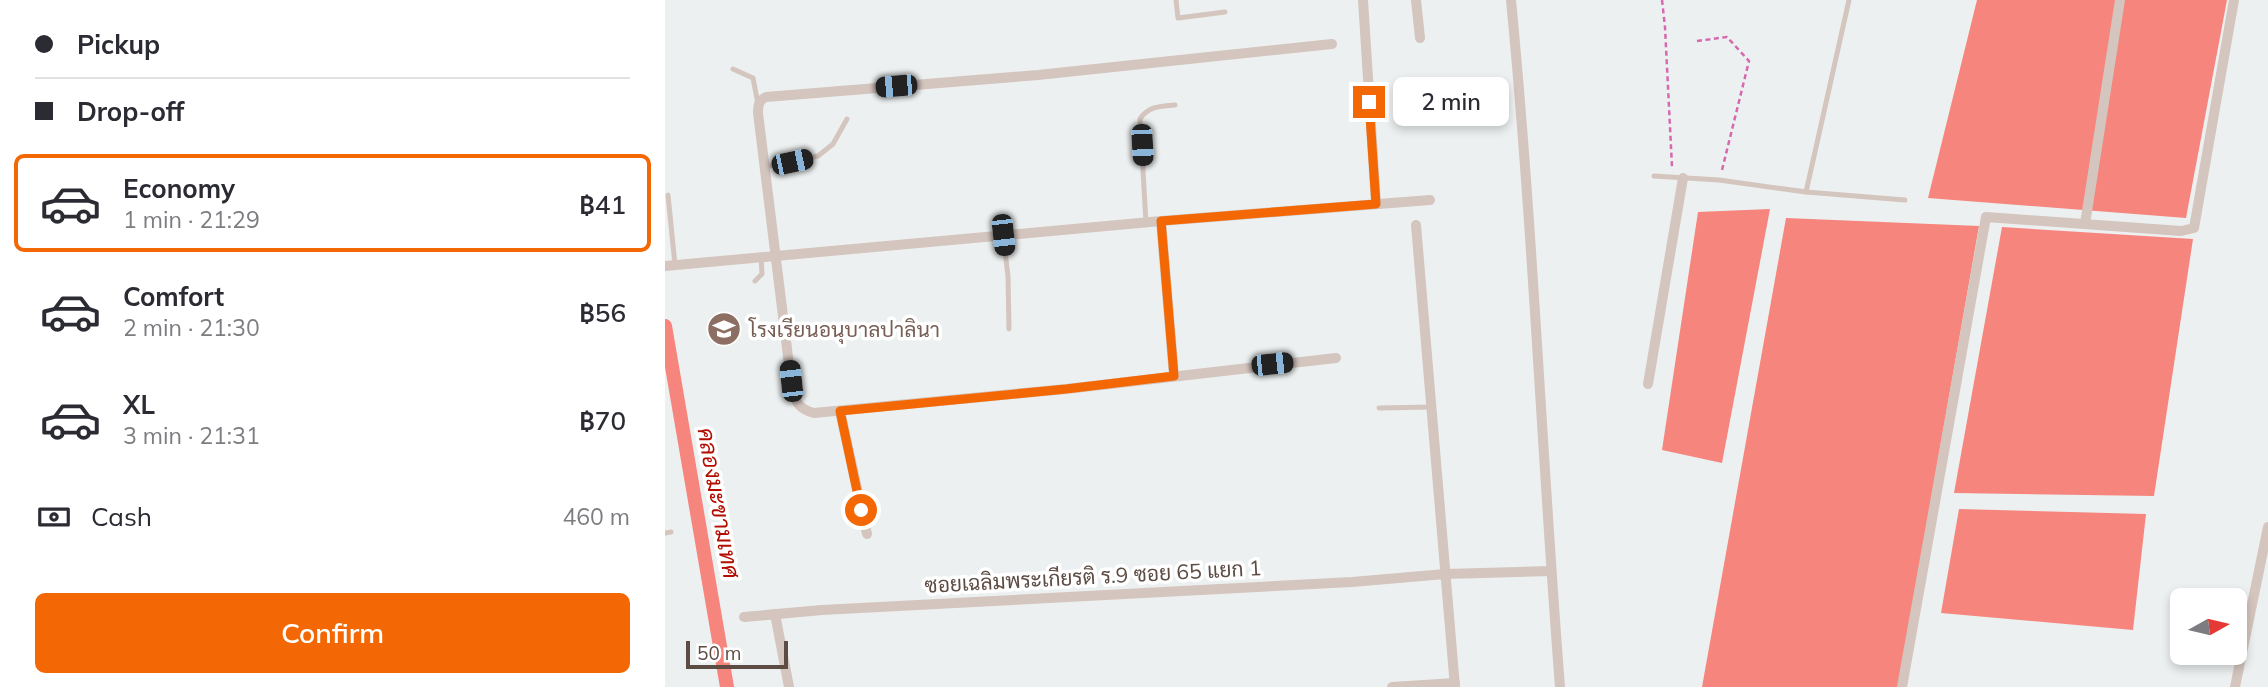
<!DOCTYPE html>
<meta charset="utf-8">
<style>
:root{--surface:#fff;--page:#f2f2f3;--text:#2b2b33;--muted:#7c7c81;--line:#e1e1e2;--accent:#f36804}
body{margin:0;font-family:Mulish,Sarabun,sans-serif;background:var(--page);color:var(--text);height:100vh;display:flex;flex-direction:column;font-size:26px;white-space:nowrap}
*{box-sizing:border-box;margin:0}
p{font-size:23px;color:var(--muted)}
.icon{flex:none;width:38px;height:38px;fill:none;stroke:currentColor;stroke-width:2;stroke-linecap:round;stroke-linejoin:round}
.map{position:relative;flex:1;overflow:hidden}
.sheet{display:flex;flex-direction:column;background:var(--surface);width:665px}
.sheet>*{flex:none}
.banner{display:grid;align-content:center;height:154px;padding:0 35px;background:var(--surface)}
.needle{width:46px;rotate:82deg}
.buttons{position:absolute;left:1505px;top:588px;display:grid;gap:14px}
.buttons a{display:grid;place-items:center;width:77px;height:77px;border-radius:10px;background:var(--surface);box-shadow:0 4px 10px #0003;font-size:35px}
.scale{position:absolute;left:21px;bottom:18px;width:102px;box-sizing:border-box;padding-left:7px;border:4px solid #5d4c43;border-top:0;font-size:19px;line-height:24px;white-space:nowrap;color:#5d4c43;-webkit-text-stroke:5px #fff;paint-order:stroke}
.end{position:absolute;width:32px;height:32px;margin:-16px;border:9px solid #f36804;background:#fff;box-shadow:0 0 0 4px #fff}
.from{border-radius:50%}
.bubble{position:absolute;height:49px;border-radius:10px;background:var(--surface);box-shadow:0 4px 10px #0003;font-size:23px;font-weight:600;line-height:49px;text-align:center}
.car{position:absolute;width:21px;height:42px;margin:-21px -10px;border-radius:9px;box-shadow:0 0 5px 2px #0007;background:linear-gradient(#222 24%,#8ab4d8 0 40%,#222 0 76%,#8ab4d8 0 86%,#222 0)}
.banner b{display:flex;align-items:center;gap:24px;height:66px;font-size:26px}
.banner b+b{border-top:2px solid var(--line)}
.banner i{width:18px;height:18px;background:var(--text)}
ul{padding:0;list-style:none}
li{display:flex;align-items:center;gap:21px;height:98px;margin:0 14px 10px;padding:0 21px;border:4px solid transparent;border-radius:10px}
li div{flex:1}
li b{display:block;font-size:26px}
li em{font-style:normal;font-weight:600}
li.current{border-color:var(--accent)}
li>.icon{width:63px;height:63px;stroke-width:1.5}
.pay{display:flex;align-items:center;gap:18px;height:77px;padding:0 35px;font-size:26px}
.pay p{margin-inline-start:auto}
.cta{display:flex;gap:14px;margin-top:auto;padding:14px 35px}
.cta a{flex:1;height:80px;border-radius:10px;background:var(--accent);color:#fff;font-size:28px;font-weight:600;line-height:80px;text-align:center}
main{display:flex;flex:1;min-height:0}
.map>svg:first-child{display:block}
</style>
<main>
<section class="sheet">
<div class="banner">
<b><i class="from"></i>Pickup</b>
<b><i></i>Drop-off</b>
</div>
<ul>
<li class="current"><svg class="icon" aria-label="car" viewBox="0 0 24 24"><path d="M5 17H2v-5l4-1 3-4h7l3 4 3 1v5h-3M9 17h6M6 11h13"/><circle cx="7" cy="17" r="2"/><circle cx="17" cy="17" r="2"/></svg><div><b>Economy</b><p>1 min · 21:29</p></div><em>฿41</em></li>
<li><svg class="icon" aria-label="car" viewBox="0 0 24 24"><path d="M5 17H2v-5l4-1 3-4h7l3 4 3 1v5h-3M9 17h6M6 11h13"/><circle cx="7" cy="17" r="2"/><circle cx="17" cy="17" r="2"/></svg><div><b>Comfort</b><p>2 min · 21:30</p></div><em>฿56</em></li>
<li><svg class="icon" aria-label="car" viewBox="0 0 24 24"><path d="M5 17H2v-5l4-1 3-4h7l3 4 3 1v5h-3M9 17h6M6 11h13"/><circle cx="7" cy="17" r="2"/><circle cx="17" cy="17" r="2"/></svg><div><b>XL</b><p>3 min · 21:31</p></div><em>฿70</em></li>
</ul>
<div class="pay"><svg class="icon" aria-label="cash" viewBox="0 0 24 24"><path d="M3 7h18v10H3z"/><circle cx="12" cy="12" r="2"/></svg>Cash<p>460 m</p></div>
<div class="cta"><a>Confirm</a></div>
</section>
<div class="map">
<svg width="1603" height="687" viewBox="0 0 1603 687">
<rect width="100%" height="100%" fill="#edf0f0"/>
<g fill="#f6857d">
<polygon points="1312,0 1562,0 1521,218 1263,198"/>
<polygon points="1105,209 1057,463 997,450 1033,212"/>
<polygon points="1121,218 1314,226 1233,687 1037,687"/>
<polygon points="1337,227 1528,239 1489,496 1289,493"/>
<polygon points="1294,509 1481,514 1468,630 1276,613"/>
</g>
<g fill="none" stroke-linecap="round" stroke-linejoin="round">
<polyline stroke="#f6857d" stroke-width="14" points="0,326 62,687"/>
<g stroke="#d569ae" stroke-width="2.5" stroke-dasharray="5 3.5" stroke-linecap="butt">
<polyline points="997,0 1000,27 1007,167"/>
<polyline points="1032,41 1062,37 1084,61 1057,170"/>
</g>
<g stroke="#d4c5be" stroke-width="5">
<polyline points="511,0 513,18 560,12"/>
<polyline points="68,69 88,78 93,104"/>
<polyline points="100,167 153,156 168,144 182,119"/>
<polyline points="989,176 1054,180 1141,192 1240,200"/>
<polyline points="1141,192 1184,0"/>
<polyline points="3,195 10,265"/>
<path d="M481 223 475 119C483 106 496 106 510 105"/>
<polyline points="338,235 343,276 344,329"/>
<polyline points="90,281 97,274 96,257"/>
<polyline points="714,408 766,407"/>
<polyline points="0,533 6,532"/>
</g>
<g stroke="#d4c5be" stroke-width="10">
<polyline points="698,0 711,204"/>
<polyline points="751,0 755,38"/>
<path d="M846 0C868 229 877 458 895 687"/>
<path d="M667 44 373 75 101 97C94 100 93 105 93 113L126 381C130 399 130 408 149 413L401 389 671 358"/>
<polyline points="496,221 509,376"/>
<polyline points="1420,224 1455,0"/>
<polyline points="751,225 790,687"/>
<polyline points="0,266 496,221 765,200"/>
<polyline points="983,384 1018,178"/>
<polyline points="175,411 202,534"/>
<polyline points="110,614 124,687"/>
<polyline points="79,617 157,610 687,582 780,574 886,571"/>
<polyline points="727,687 790,683"/>
<polyline points="1237,687 1321,217 1516,231 1529,228 1569,0"/>
<polyline points="1570,687 1603,527"/>
</g>
</g>
<g fill="none" stroke-linecap="round" stroke-linejoin="round">
<polyline stroke="#f36804" stroke-width="9" points="196,510 175,411 401,389 509,376 496,221 711,204 704,102"/>
</g>
<defs>
<g id="school-disc" transform="scale(1.75)"><circle r="9.5" fill="#8d6e63" stroke="#fff"/><path d="M0-5L7-2L0 1L-7-2ZM-4 1L0 2.5L4 1V4Q0 6-4 4Z" fill="#fff"/></g>
</defs>
<g fill-rule="evenodd">
<use href="#school-disc" x="59" y="329"/>
</g>
<g text-anchor="middle" dominant-baseline="central" stroke-width="7" stroke-linejoin="round" paint-order="stroke">
<g font-size="21" fill="#785e54" stroke="#fff" text-anchor="start">
<text x="84" y="329">โรงเรียนอนุบาลปาลินา</text>
</g>
<g font-size="21" fill="#5d4c43" stroke="#fff">
<text transform="translate(428 576) rotate(-3)">ซอยเฉลิมพระเกียรติ ร.9 ซอย 65 แยก 1</text>
</g>
<g font-size="23" font-style="italic" fill="#b30c00" stroke="#fff">
<text transform="translate(54 503) rotate(80)">คลองมะขามเทศ</text>
</g>
</g>
</svg>
<div class="buttons">
<a><svg class="needle" viewBox="-14 -14 28 28"><path d="M0-13l5 13h-10z" fill="#e53935"/><path d="M0 13l5-13h-10z" fill="#7c7c81"/></svg></a>
</div>
<div class="scale">50 m</div>
<i class="end from" style="left:196px;top:510px"></i>
<i class="end" style="left:704px;top:102px"></i>
<div class="bubble" style="left:728px;top:77px;width:116px">2 min</div>
<i class="car" style="left:231px;top:86px;rotate:265deg"></i>
<i class="car" style="left:477px;top:145px;rotate:177deg"></i>
<i class="car" style="left:127px;top:162px;rotate:78deg"></i>
<i class="car" style="left:338px;top:235px;rotate:174deg"></i>
<i class="car" style="left:607px;top:364px;rotate:84deg"></i>
<i class="car" style="left:126px;top:381px;rotate:354deg"></i>
</div>
</main>
